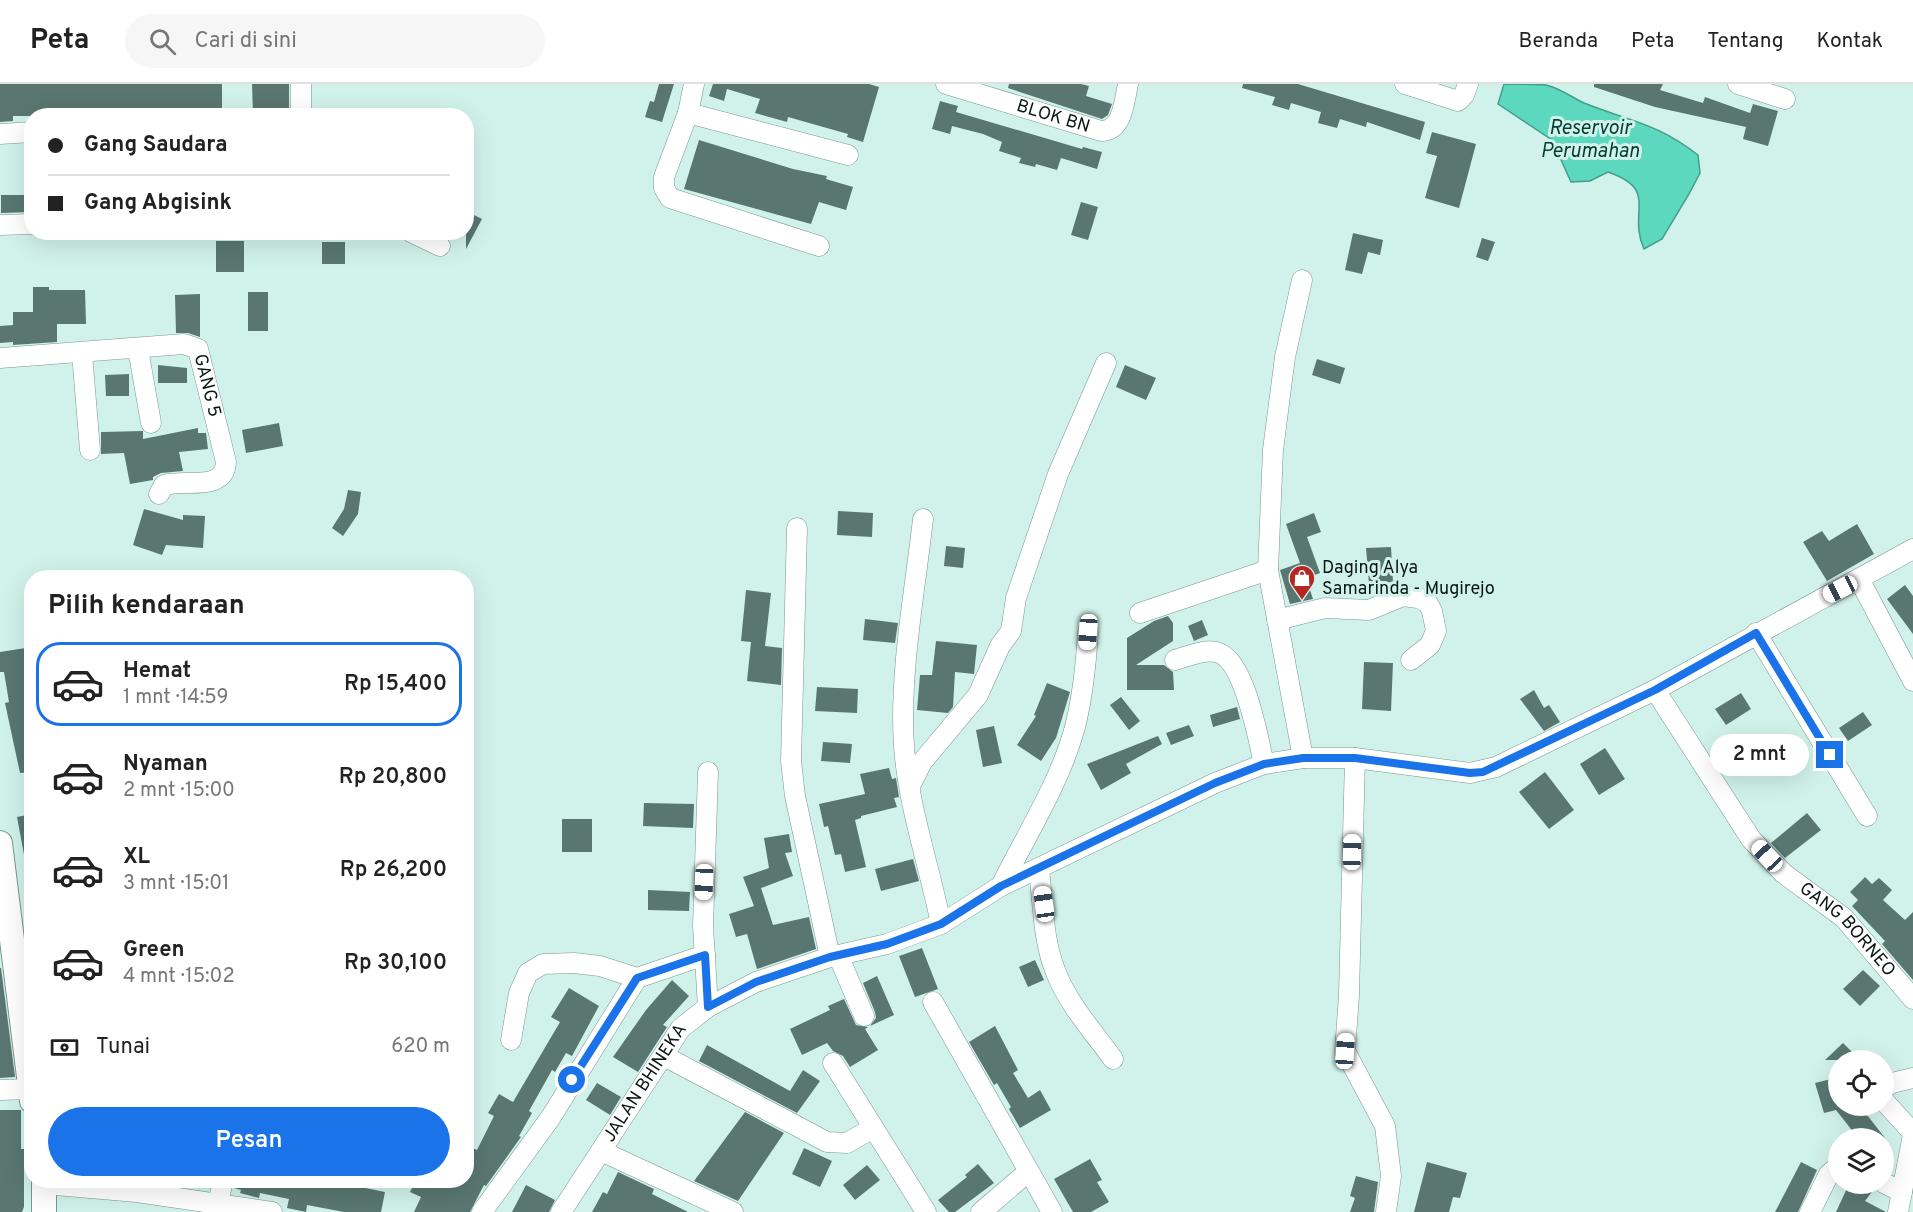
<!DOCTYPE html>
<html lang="id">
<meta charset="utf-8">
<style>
:root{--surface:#fff;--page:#f6f6f6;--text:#222;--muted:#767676;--line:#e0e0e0;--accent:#1a73e8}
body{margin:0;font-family:Overpass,sans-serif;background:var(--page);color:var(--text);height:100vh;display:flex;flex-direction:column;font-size:22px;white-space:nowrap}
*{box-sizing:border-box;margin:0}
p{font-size:20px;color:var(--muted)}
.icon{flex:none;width:33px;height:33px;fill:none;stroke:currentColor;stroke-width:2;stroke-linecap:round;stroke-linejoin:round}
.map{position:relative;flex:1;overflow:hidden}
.drawer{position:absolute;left:24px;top:486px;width:450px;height:618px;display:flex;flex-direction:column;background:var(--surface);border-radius:24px;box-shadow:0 6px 24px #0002}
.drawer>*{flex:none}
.top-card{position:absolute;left:24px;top:24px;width:450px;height:132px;border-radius:24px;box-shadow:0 6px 24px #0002;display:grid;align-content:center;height:132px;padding:0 24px;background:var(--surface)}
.fabs{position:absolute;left:1828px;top:966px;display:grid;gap:12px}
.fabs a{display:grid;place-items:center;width:66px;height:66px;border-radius:50%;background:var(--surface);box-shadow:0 6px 24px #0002;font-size:30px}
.end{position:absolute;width:27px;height:27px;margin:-14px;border:8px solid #1a73e8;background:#fff;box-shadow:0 0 0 3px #fff}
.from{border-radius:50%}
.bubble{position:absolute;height:42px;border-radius:21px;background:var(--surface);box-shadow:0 6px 24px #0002;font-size:20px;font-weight:600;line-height:42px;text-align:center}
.car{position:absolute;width:18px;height:36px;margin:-18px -9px;border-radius:8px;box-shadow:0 0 4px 2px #0007;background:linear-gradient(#fff 24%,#345 0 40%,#fff 0 76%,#345 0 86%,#fff 0)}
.top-card b{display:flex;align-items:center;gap:21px;height:57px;font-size:22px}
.top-card b+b{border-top:2px solid var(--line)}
.top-card i{width:15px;height:15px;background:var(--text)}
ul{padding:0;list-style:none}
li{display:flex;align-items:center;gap:18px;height:84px;margin:0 12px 9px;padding:0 12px;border:3px solid transparent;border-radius:24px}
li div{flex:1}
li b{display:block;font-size:22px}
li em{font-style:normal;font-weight:600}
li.selected{border-color:var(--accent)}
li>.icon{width:54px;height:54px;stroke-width:1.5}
h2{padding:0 24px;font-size:27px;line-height:72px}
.pay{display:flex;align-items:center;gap:15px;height:66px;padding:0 24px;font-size:22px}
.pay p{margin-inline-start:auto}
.action{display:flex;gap:12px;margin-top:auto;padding:12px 24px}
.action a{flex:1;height:69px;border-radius:36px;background:var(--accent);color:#fff;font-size:24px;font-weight:600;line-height:69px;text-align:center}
header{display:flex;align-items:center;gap:36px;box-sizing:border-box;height:84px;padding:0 30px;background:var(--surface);border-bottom:2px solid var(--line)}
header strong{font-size:28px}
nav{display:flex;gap:33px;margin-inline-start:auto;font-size:21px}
.search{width:420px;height:54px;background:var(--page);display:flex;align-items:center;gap:15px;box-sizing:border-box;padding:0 21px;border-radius:33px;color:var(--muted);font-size:22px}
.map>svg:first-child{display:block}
</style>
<header>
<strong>Peta</strong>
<div class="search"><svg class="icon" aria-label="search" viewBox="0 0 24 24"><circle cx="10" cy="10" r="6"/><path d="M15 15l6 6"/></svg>Cari di sini</div>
<nav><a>Beranda</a><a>Peta</a><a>Tentang</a><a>Kontak</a></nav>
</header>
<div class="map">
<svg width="1913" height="1128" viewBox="0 0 1913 1128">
<rect width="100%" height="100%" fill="#d1f2ea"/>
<path fill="#5cd8bf" stroke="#439e8b" stroke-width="1.5" d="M1504 0C1517 0 1534 0 1546 1 1560 4 1571 13 1584 19 1629 37 1657 39 1698 71L1700 89 1689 110 1662 155 1644 165C1627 127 1660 106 1608 88L1590 97 1571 98 1552 56 1498 20Z"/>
<g fill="#597770">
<polygon points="0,0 222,0 222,32 13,32 13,37 0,38"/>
<polygon points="252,0 289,0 289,29 253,32"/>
<polygon points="659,0 674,0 662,38 645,33 650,17 654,18"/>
<polygon points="713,0 869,0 879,3 863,58 847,53 848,50 788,33 787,38 755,29 760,15 727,5 724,17 709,12"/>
<polygon points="1009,0 1081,0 1089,2 1086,12 1112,20 1108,31 1102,35 1008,4"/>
<polygon points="1243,0 1298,0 1425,38 1420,56 1367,38 1366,43 1340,35 1337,44 1318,39 1321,28 1291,19 1289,26 1272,21 1275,13 1242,4"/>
<polygon points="1594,0 1663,0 1660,6 1703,19 1705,13 1750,29 1753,20 1778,27 1768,62 1743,55 1746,43 1655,23 1594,3"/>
<polygon points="940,17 958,22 956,28 1082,65 1083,63 1102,68 1097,85 1061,74 1057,86 1036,80 1035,83 1019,79 1021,74 999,67 1002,58 983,50 952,42 950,50 932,45"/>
<polygon points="1432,48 1476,60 1459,124 1425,114 1437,72 1426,69"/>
<polygon points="699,56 793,85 827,92 826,95 853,103 846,126 819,118 811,140 684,105"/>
<polygon points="1,111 32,111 32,128 1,129"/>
<polygon points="1081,118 1098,123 1088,156 1071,151"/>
<polygon points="466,127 482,135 466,165"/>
<polygon points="1353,149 1383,156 1380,171 1368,168 1362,190 1345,186"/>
<polygon points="1482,154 1495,158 1488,177 1476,173"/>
<rect x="216" y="157" width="28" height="31"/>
<rect x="322" y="158" width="23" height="22"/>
<polygon points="33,203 49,203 49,206 85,206 86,240 57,240 57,258 13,261 13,258 0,259 0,242 13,241 13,228 33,228"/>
<rect x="248" y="208" width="20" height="39"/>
<polygon points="200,210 200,253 188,249 176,249 175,211"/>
<polygon points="1317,275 1345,284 1340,300 1312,291"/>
<polygon points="158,281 187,284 187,299 158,299"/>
<polygon points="1125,281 1156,294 1146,316 1116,303"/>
<polygon points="129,290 129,312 106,312 105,291"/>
<polygon points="279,339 283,362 246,369 242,346"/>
<polygon points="198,344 198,349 206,349 208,365 179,368 183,387 161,389 153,393 153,396 130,400 124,369 101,370 101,348 143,347 143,355"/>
<polygon points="348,406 361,408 358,430 343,452 332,444 344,425"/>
<polygon points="144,425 183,436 183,431 205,432 203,464 166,461 162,471 133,461"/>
<polygon points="838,427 873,429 872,453 837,451"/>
<polygon points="1314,429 1321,448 1307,453 1320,489 1306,494 1313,515 1290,520 1280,486 1300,479 1286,440"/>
<polygon points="1857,440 1874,470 1827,497 1803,458 1822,447 1829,457"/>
<polygon points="946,462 965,464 963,484 944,482"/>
<polygon points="1391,463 1393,498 1369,500 1366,464"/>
<polygon points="1905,501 1913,512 1913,550 1887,515"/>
<polygon points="746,506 771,509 765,562 782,564 781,601 747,597 751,558 741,557"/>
<polygon points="1168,532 1173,539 1173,557 1136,581 1164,581 1173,588 1174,606 1127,606 1127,554 1154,537"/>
<polygon points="865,535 898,539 895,559 863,556"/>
<polygon points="1202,536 1208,551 1194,557 1188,542"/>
<polygon points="936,557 977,561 974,590 955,588 953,623 948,629 917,626 920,591 932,591"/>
<polygon points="32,563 32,688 20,689 5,619 9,618 4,588 0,588 0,568"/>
<polygon points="1364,578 1393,579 1391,627 1362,625"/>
<polygon points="1047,599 1070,608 1056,654 1041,677 1017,661 1036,632 1034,631"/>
<polygon points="817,603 858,605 857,629 815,627"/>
<polygon points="1534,606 1544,624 1549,621 1560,638 1544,647 1520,615"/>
<polygon points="1741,609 1751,625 1726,641 1715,625"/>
<polygon points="1121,613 1140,637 1129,646 1110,621"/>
<polygon points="1237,623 1240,635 1213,643 1210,631"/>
<polygon points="1863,628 1872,641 1848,657 1839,644"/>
<polygon points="1189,641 1194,652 1171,661 1166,649"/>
<polygon points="994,642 1002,679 983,683 976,646"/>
<polygon points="1158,652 1162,660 1126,680 1131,689 1101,706 1087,680"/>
<polygon points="823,658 852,660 850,679 821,677"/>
<polygon points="1745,658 1754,671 1732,686 1723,672"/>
<polygon points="1605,664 1625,695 1599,711 1580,680"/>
<polygon points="889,684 892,695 896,694 899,713 894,714 897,723 861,732 861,734 855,736 866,783 845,788 841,770 835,771 828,742 824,743 819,720 865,710 860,690"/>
<polygon points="1545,688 1574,726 1549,745 1519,708"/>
<polygon points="644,719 694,720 693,744 643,742"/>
<polygon points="1807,729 1821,746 1785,774 1771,759"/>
<polygon points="32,730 32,775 25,776 17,733"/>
<rect x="562" y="735" width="30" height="33"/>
<polygon points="789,750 792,768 785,769 793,792 761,804 773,841 809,833 816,865 757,885 747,850 736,853 729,830 754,822 743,793 769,784 764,754"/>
<polygon points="913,775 919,797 881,807 875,785"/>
<polygon points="1865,793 1872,800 1879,794 1892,806 1883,816 1905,836 1913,828 1913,896 1882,860 1885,857 1852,822 1858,816 1850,808"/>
<polygon points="648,806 690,808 689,827 648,826"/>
<polygon points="922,864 938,905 915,913 899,872"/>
<polygon points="1035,876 1044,896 1028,903 1019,883"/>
<polygon points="0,884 1,884 15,993 0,994"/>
<polygon points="1863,886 1880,902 1860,922 1843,905"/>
<polygon points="877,892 894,931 870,942 876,934 875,928 863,899"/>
<polygon points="672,896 689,912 663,941 667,943 638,988 613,973 646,926"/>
<polygon points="569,904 599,922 572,972 566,969 555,988 552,986 529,1027 532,1029 519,1052 521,1053 486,1102 484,1101 470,1128 414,1128 421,1113 410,1108 416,1096 466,1096 466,1061 477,1066 494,1032 488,1029 499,1010 513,1018 560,938 551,933"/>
<polygon points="844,915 856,941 868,943 865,945 878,966 850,983 843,972 833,967 827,959 802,971 790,945 830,926 828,922"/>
<polygon points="995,942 1018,986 1013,989 1028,1014 1040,1006 1051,1026 1020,1044 1009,1025 1011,1023 997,999 994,1001 969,958"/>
<polygon points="1843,959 1860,976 1825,976"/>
<polygon points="707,961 790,1007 803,986 820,997 797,1029 699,977"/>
<polygon points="1839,993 1839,1022 1860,1022 1885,1054 1858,1054 1836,1026 1824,1029 1815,999"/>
<polygon points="597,999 621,1013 610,1031 586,1016"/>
<polygon points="0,1026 21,1026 21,1065 24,1065 24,1123 22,1128 0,1128"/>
<polygon points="745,1028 784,1049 738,1117 694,1097"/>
<polygon points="804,1064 832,1077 820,1103 792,1090"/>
<polygon points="1090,1075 1102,1096 1097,1098 1109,1118 1091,1128 1073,1128 1054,1095"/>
<polygon points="1427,1078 1467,1089 1460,1114 1453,1113 1449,1128 1414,1128"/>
<polygon points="1801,1078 1817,1086 1798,1128 1775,1128"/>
<polygon points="978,1080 994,1099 955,1128 949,1128 938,1116 967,1093 965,1091"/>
<polygon points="867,1081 880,1096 855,1116 843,1101"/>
<polygon points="618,1088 654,1105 652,1110 688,1128 592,1128 603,1108 607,1110"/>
<polygon points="1356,1092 1378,1098 1374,1128 1350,1128 1355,1114 1350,1112"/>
<polygon points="235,1096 347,1096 346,1100 385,1108 381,1128 344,1128 307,1121 306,1128 287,1124 289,1115 260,1109 259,1114 240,1109 241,1106 234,1104"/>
<polygon points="1849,1100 1872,1100 1874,1105 1865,1117 1886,1128 1836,1128"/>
<polygon points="526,1101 555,1116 549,1128 512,1128"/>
</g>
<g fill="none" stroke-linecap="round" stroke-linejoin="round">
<g stroke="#78978f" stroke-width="21">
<g id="minor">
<polyline points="301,0 301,32"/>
<polyline points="694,0 688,29 664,93 664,104 670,114 819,162"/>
<path id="s1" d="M946 0 1101 47C1123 47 1124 18 1128 0"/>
<polyline points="1405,0 1458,17 1464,11 1468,0"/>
<polyline points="1738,0 1785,15"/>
<polyline points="688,29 848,71"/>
<polyline points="0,50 32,48"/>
<polyline points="0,141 32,140"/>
<polyline points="411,148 440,162"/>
<polyline points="1302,196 1285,273 1273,366 1268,486 1303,674"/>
<polyline points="138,265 151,339"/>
<polyline points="82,269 90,366"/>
<path id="s2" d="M0 274 184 260 198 265 226 378C225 408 185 395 164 401L159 410"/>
<path d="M923 435C915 507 899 590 904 662 908 721 929 781 941 840"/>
<polyline points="797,444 791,677 795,712 830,873"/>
<polyline points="1859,495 1913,597"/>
<polyline points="1140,529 1268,486"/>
<polyline points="1277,536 1325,524 1369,526 1403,512 1418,514 1427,518 1432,527 1436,547 1430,561 1411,576"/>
<polyline points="1756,549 1867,732"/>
<path d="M1175 576C1186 573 1204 565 1216 568 1245 574 1258 655 1264 680"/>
<path id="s3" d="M1655 606 1751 755 1783 789 1844 834 1913 915"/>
<polyline points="1355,674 1349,911 1345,967 1385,1042 1391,1092 1386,1128"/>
<polyline points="708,688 703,842 708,923"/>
<polyline points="910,702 922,678 978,611 1000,562 1011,547 1016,514 1058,390 1106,279"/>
<path d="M1039 786C1043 818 1043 856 1055 886 1067 919 1093 947 1113 975"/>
<path d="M1001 802C1026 751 1060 699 1075 643 1083 612 1086 580 1088 548"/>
<polyline points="838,871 864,932"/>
<polyline points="933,918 1052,1128"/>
<polyline points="511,956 519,909 528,889 543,880 574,879 600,882 637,894 705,871"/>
<polyline points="664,972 827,1058 847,1059 873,1044"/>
<polyline points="833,979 926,1128"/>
<polyline points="1884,1004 1892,999 1913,994"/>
<polyline points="0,1006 30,1005"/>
<polyline points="1884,1017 1913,1049"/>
<polyline points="601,1067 733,1128"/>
<polyline points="1884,1099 1902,1108"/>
<polyline points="44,1100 137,1108 272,1128"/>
<polyline points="218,1120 223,1096"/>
<polyline points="482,1128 551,1033 637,894"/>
<path id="s4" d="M561 1128 681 944 708 923 756 898 830 873 887 860 941 840 1001 802 1215 699 1264 680 1303 674H1355L1470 689 1496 683 1655 606 1913 465"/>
<polyline points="981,1128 1028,1088"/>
<polyline points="1810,1128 1829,1090 1839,1082"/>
<polyline points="1898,1128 1913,1051"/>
</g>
</g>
<g stroke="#78978f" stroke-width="26">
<g id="tertiary">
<polyline points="0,759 32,1017"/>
<polyline points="44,1096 44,1128"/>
</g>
</g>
<use href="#minor" stroke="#fff" stroke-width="20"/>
<use href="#tertiary" stroke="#fff" stroke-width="24"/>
</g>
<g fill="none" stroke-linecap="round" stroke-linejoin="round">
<polyline stroke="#1a73e8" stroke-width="8" points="572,996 637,894 705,871 708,923 756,898 830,873 887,860 941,840 1001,802 1215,699 1264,680 1303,674 1355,674 1470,689 1483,688 1655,606 1756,549 1830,671"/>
</g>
<defs>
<g id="shop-pin" transform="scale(1.35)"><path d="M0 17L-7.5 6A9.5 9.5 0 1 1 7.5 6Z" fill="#b62723" stroke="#d1f2ea"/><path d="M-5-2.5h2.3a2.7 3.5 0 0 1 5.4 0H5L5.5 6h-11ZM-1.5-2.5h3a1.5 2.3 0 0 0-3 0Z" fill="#fff"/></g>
</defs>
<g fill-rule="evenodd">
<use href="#shop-pin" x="1302" y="494"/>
</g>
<g text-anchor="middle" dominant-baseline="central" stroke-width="6" stroke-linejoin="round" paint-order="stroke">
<g font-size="18" fill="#0a1613" stroke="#d1f2ea">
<text stroke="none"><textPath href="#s1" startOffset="112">BLOK BN</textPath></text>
<text stroke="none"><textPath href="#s2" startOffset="237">GANG 5</textPath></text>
<text stroke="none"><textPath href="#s3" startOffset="310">GANG BORNEO</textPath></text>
<text stroke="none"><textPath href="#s4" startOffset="154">JALAN BHINEKA</textPath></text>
</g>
<g font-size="18" fill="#0a1613" stroke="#d1f2ea" text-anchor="start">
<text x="1322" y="484">Daging Alya<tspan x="1322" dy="21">Samarinda - Mugirejo</tspan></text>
</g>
<g font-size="20" font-style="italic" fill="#033e34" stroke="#d1f2ea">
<text x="1590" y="45">Reservoir<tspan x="1590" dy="23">Perumahan</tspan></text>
</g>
</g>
</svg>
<div class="fabs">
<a><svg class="icon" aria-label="locate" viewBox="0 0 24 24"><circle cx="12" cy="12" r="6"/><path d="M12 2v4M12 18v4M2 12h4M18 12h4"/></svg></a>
<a><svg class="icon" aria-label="layers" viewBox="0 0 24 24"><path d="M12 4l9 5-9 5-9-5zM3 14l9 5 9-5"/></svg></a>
</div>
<i class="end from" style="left:572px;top:996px"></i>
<i class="end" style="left:1830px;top:671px"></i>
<div class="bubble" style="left:1710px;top:650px;width:99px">2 mnt</div>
<i class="car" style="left:1840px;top:505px;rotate:243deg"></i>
<i class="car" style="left:1088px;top:548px;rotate:184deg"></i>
<i class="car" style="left:1352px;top:768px;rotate:1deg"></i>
<i class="car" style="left:1767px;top:772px;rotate:317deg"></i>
<i class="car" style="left:704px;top:798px;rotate:182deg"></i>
<i class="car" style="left:1044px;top:820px;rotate:352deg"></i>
<i class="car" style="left:1345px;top:967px;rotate:4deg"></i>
<div class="top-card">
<b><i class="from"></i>Gang Saudara</b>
<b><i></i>Gang Abgisink</b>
</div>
<section class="drawer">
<h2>Pilih kendaraan</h2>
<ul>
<li class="selected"><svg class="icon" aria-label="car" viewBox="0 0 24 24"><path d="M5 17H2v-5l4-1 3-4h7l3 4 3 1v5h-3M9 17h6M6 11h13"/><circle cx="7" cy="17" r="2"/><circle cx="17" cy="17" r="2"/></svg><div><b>Hemat</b><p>1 mnt · 14:59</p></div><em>Rp 15,400</em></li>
<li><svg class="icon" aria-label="car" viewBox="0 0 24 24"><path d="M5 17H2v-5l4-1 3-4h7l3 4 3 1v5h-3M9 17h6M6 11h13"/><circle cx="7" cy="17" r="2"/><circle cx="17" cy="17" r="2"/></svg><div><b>Nyaman</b><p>2 mnt · 15:00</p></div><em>Rp 20,800</em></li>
<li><svg class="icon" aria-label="car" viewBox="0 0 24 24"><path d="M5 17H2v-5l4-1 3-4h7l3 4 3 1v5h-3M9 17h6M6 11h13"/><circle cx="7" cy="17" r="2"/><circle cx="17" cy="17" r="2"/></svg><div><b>XL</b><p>3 mnt · 15:01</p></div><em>Rp 26,200</em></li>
<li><svg class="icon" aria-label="car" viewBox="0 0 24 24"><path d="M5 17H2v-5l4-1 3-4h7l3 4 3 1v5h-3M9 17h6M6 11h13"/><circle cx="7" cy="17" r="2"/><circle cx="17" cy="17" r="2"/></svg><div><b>Green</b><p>4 mnt · 15:02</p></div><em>Rp 30,100</em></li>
</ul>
<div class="pay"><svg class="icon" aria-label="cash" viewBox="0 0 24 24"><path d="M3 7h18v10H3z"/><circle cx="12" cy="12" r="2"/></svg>Tunai<p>620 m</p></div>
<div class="action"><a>Pesan</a></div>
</section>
</div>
